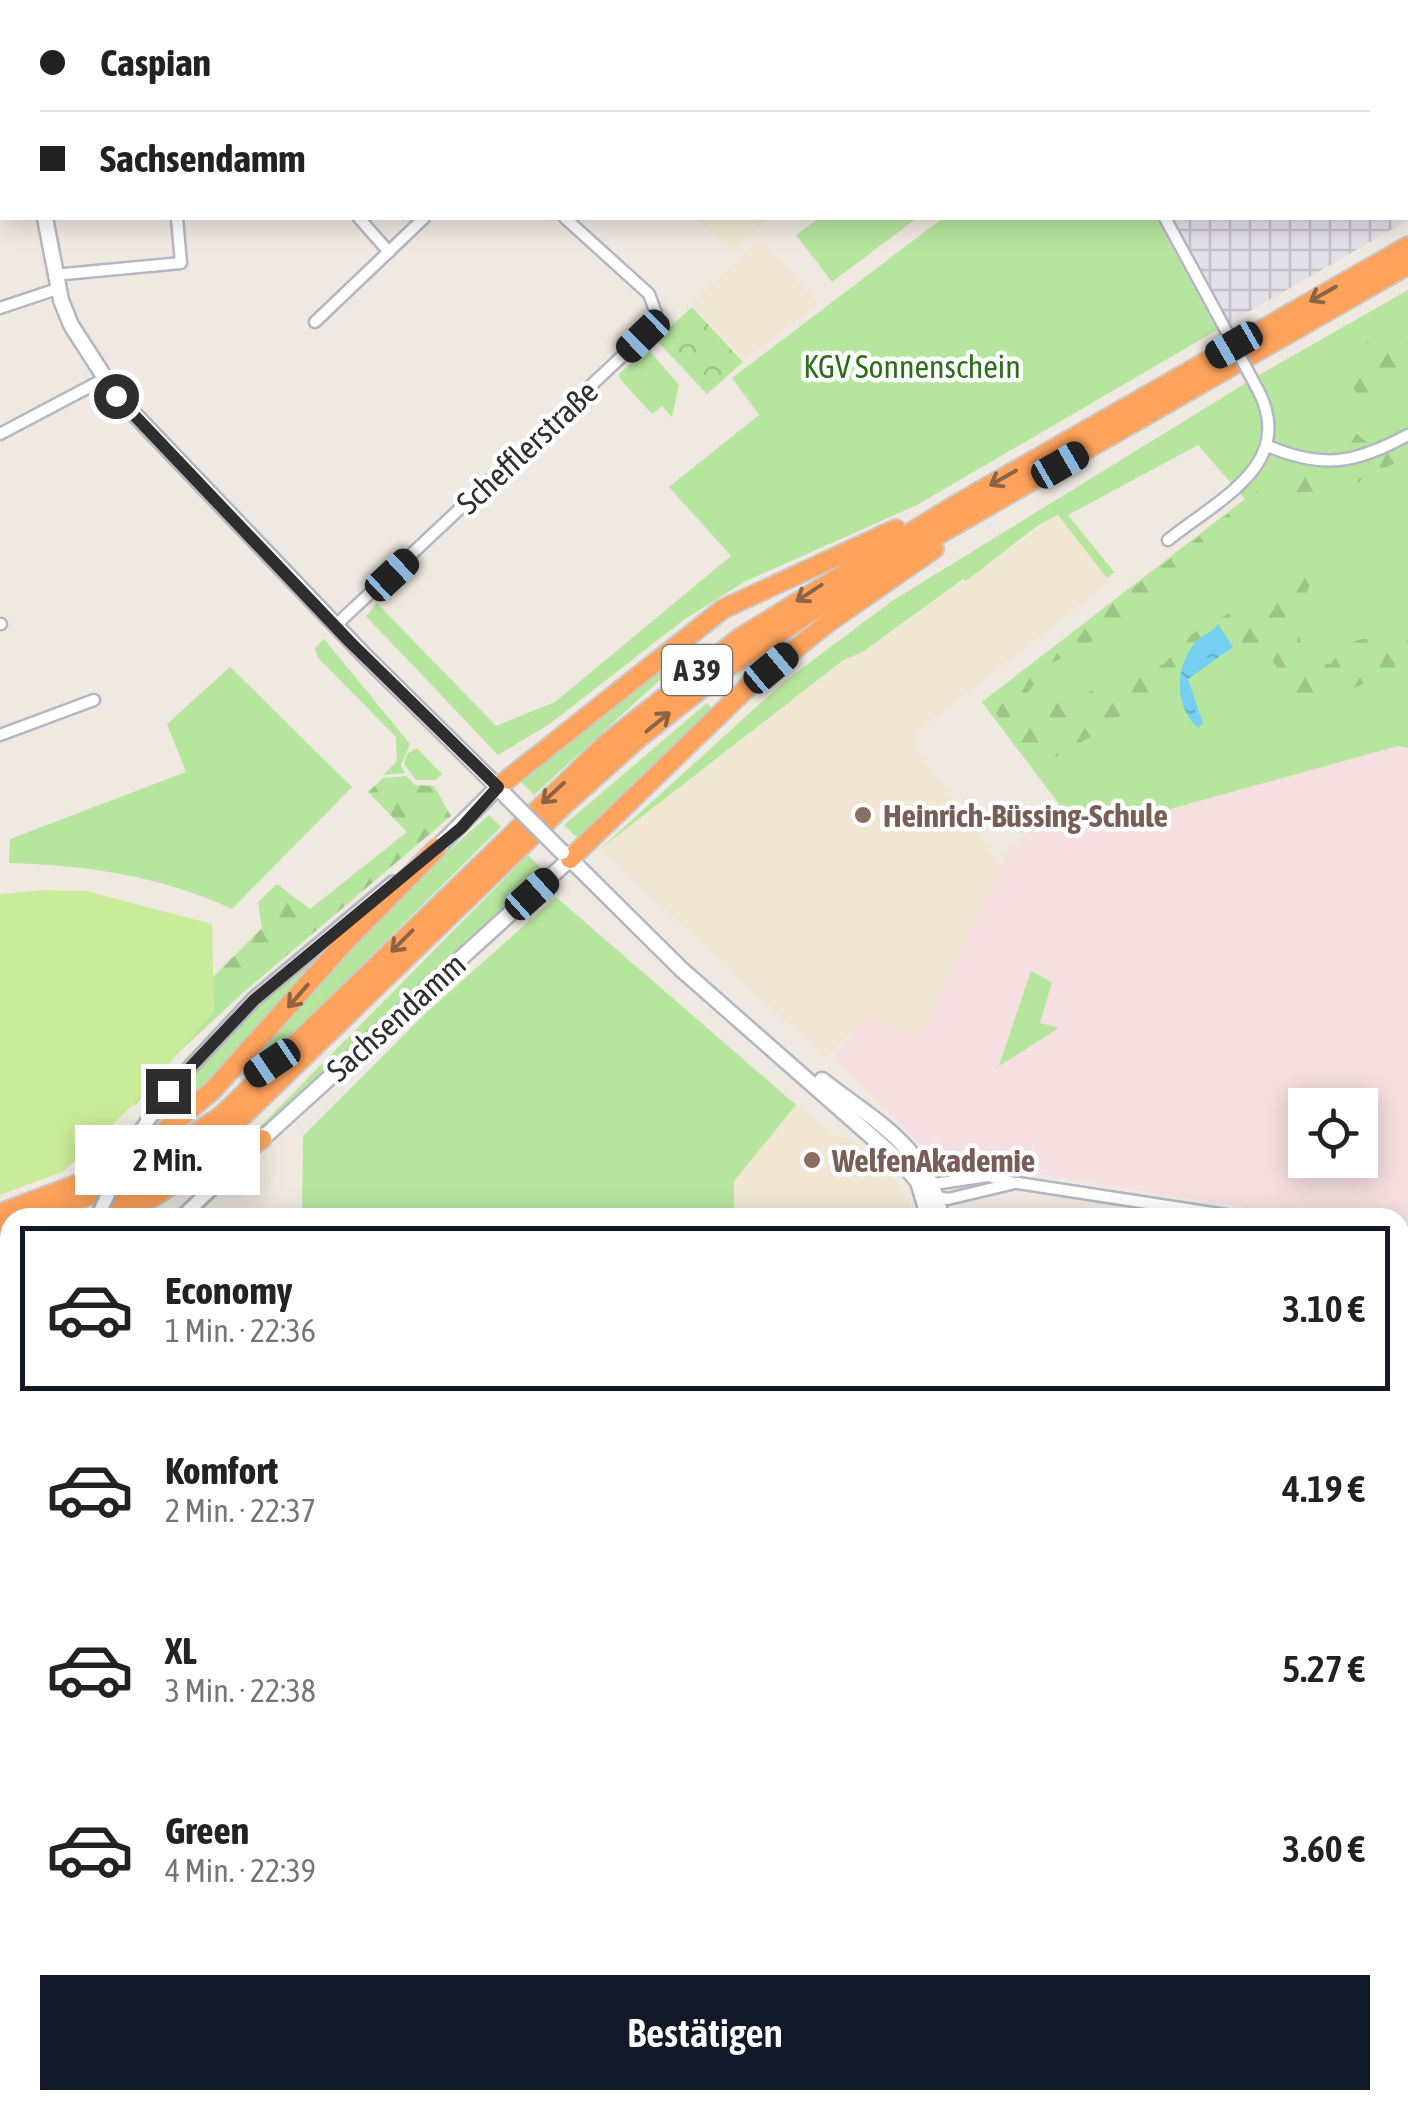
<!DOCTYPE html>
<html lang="de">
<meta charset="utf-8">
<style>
:root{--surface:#fff;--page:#f6f6f6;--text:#222;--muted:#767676;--line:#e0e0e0;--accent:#111827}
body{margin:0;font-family:"Asap Condensed",sans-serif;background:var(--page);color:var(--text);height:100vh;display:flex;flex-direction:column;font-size:38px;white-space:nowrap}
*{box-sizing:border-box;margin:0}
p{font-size:32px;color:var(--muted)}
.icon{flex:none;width:55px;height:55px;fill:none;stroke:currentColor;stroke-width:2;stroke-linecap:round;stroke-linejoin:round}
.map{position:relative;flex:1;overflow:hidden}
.panel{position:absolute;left:0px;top:1208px;width:1410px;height:902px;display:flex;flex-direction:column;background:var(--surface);border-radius:30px 30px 0 0;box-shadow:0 5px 25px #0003}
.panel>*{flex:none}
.hud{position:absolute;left:0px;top:0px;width:1410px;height:220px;box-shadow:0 5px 25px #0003;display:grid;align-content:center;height:220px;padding:0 40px;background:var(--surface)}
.controls{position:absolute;left:1288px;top:1088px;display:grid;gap:20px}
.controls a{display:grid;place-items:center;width:90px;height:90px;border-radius:0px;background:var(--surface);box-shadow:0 5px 25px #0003;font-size:50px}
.end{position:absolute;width:45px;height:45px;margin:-22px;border:12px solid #2e2e2e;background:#fff;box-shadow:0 0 0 5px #fff}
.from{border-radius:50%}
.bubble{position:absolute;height:70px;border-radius:0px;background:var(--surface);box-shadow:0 5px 25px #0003;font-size:32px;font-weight:600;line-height:70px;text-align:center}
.car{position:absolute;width:30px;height:60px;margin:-30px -15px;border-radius:12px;box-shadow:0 0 8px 2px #0007;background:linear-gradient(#222 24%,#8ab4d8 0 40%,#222 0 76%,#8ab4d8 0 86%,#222 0)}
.hud b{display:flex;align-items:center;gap:35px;height:95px;font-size:38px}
.hud b+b{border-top:2px solid var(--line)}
.hud i{width:25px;height:25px;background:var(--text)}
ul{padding:18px 0 0;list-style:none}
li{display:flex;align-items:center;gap:30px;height:165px;margin:0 20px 15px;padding:0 20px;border:5px solid transparent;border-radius:0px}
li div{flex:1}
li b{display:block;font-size:38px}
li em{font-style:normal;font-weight:600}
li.active{border-color:var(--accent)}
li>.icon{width:90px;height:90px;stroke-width:1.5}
.cta{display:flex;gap:20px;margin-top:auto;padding:20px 40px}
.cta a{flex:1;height:115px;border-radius:0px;background:var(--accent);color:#fff;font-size:40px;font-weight:600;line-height:115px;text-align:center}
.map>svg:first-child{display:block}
</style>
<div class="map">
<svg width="1408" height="2109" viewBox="0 0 1408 2109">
<defs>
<pattern id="industrial-grid" width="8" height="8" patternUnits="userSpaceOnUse" patternTransform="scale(2.5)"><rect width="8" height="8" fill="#e3e1e8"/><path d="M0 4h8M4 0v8" fill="none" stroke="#c3c1c7"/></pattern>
<pattern id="forest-firs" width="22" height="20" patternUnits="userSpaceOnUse" patternTransform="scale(2.5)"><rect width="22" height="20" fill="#b6e59e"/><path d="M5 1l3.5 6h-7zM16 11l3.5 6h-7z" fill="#9dc588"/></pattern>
<pattern id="park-crowns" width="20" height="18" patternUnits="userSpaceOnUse" patternTransform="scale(2.5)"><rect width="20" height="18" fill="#b6e59e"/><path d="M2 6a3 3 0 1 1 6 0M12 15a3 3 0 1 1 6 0" fill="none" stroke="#9dc588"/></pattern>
<pattern id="water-ripples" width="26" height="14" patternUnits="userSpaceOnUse" patternTransform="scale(2.5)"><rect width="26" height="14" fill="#75cff0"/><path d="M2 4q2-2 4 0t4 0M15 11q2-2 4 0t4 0" fill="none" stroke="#66b2ce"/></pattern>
</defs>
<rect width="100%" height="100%" fill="#efe9e1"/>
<polygon fill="url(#industrial-grid)" points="1038,0 1408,0 1408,220 1217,330 1156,218 1408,218 1408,2"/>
<g fill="#f0e6d1">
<polygon points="697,218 768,218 731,253"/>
<polygon points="759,240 818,303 744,360 692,304"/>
<polygon points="1058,515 1110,581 915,733 915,748 1001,866 920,1039 869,1016 826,1058 600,849 843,661 864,651"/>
<polygon points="796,1105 837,1138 846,1137 897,1181 915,1217 734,1217 734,1181"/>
<polygon points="711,2100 847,2100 851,2109 686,2109"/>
</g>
<path fill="#f5dfe0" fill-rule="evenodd" d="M1398 746 1408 748V1243L1400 1241V1218L1305 1217 984 1165 955 1170 943 1166 832 1058 869 1016 920 1038 1009 848 1062 808 1127 821ZM1305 1105H1360V1160H1305Z"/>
<g fill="#b6e59e" fill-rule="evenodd">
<polygon points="819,218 917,218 832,282 796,235"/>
<polygon points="943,218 1156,218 1217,330 917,505 744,582 682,621 551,723 498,755 366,616 377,603 496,726 555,702 731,556 669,487 759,415 732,378"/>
<path d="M1408 290V748L1398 746 1127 821 1062 808 982 702 1245 499 1198 445 1068 515 1114 572 1107 578 1058 515 1037 526 966 581 963 579 864 651 842 661 600 849 785 681 892 601 1259 375ZM1355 433 1339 466 1313 464Z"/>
<polygon points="648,349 679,385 672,417 662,406 652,414 620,379 619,374"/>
<polygon points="324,639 410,744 401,765 405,773 383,775 397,761 396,737 318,658 315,648"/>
<path d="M230 667 352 787 232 909C161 876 87 865 9 863L10 839 186 772 167 724Z"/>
<polygon points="658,670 663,677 534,795 519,780"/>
<polygon points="707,703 713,710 580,841 564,825"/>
<polygon points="417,748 442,774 435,780 416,780 404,764 407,754"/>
<polygon points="489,815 501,827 297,1029 230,1085 396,897"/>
<polygon points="528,855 544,871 243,1144"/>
<polygon points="556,897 796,1105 734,1181 734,1217 302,1217 303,1136 426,1013"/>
<path d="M351 928 204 1089 160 1126 157 1121C205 1044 282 986 351 928Z"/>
<polygon points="1031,971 1052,982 1040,1023 1059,1028 999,1066"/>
<polygon points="10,1234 10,1358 0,1344 0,1237"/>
<polygon points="1400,1268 1408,1271 1408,1666 1400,1665"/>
<polygon points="0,1934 10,1934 10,2087 3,2086 0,2078"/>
<polygon points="226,2100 273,2100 272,2109 226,2109"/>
</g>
<g fill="url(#forest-firs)">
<polygon points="1369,340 1380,355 1400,340 1408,342 1408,386 1362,412 1345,361"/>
<path d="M1355 432 1381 455 1408 439V456L1339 492H1297L1282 496 1220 539 1109 633 1048 665 1009 718 1020 729 1051 706 1164 664 1189 636 1247 603 1286 569 1313 578C1299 609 1294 628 1306 661L1331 664C1357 626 1371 644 1408 635V661L1301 715 1272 699 1279 671 1271 658 1256 650 1243 656 1231 653V636L1218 623 1192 645 1176 686 1145 700 1132 713 1110 719 1097 733 1040 766 986 702 1259 490 1291 483Z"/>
<polygon points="406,776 415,785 434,786 451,816 245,991 165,1065 136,1105 125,1103 179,1011 262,928 258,902 277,884 310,909 407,832 368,792 383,778"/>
</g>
<polygon fill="url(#park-crowns)" points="692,307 743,362 707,394 656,340"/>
<g fill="#c9ec9a">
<polygon points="47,890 86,891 212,924 214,1012 136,1102 64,1171 0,1195 0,894"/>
<polygon points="1408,2095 1408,2109 1309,2109 1400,2100"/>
<polygon points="1192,2100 1268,2100 1269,2109 1193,2109"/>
</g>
<path fill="url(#water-ripples)" d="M1218 624 1233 647 1188 679 1203 724 1198 728C1175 707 1174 669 1194 644 1201 635 1213 632 1218 624Z"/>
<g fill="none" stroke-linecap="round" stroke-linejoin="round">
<g stroke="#c8c4bd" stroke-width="18" stroke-dasharray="18 9" stroke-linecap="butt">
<polyline points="0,1247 10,1245"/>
<polyline points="0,1261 10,1259"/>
</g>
<g stroke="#b4b7c1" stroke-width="15">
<g id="minor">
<polyline points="164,0 164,2"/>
<polyline points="309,0 309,2"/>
<polyline points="392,0 394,2"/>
<polyline points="579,0 582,2"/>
<polyline points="887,0 888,2"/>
<polyline points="1044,0 1046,2"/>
<polyline points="651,2 654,0"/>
<polyline points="0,128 2,138"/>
<polyline points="359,218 389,252"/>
<polyline points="1165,218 1216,312"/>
<polyline points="54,275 181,263 177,218"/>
<polyline points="0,308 57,289"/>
<polyline points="315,322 424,218"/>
<polyline points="0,434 104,379"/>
<path d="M1270 447C1326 470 1357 462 1408 435"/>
<path d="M1168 540C1219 499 1297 464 1258 390"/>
<polyline points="0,624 1,624"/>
<polyline points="335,626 650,330 656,313 649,294 565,218"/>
<polyline points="0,735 94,700"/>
<polygon points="988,1176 1015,1183 948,1199 923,1194 934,1184"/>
<polyline points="1018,1183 1245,1218"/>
<polyline points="1400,1251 1408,1253"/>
<polyline points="0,1637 10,1635"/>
<polyline points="449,2109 450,2100"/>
<polyline points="930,2109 937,2100"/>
</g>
</g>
<g stroke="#b4b7c1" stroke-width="18">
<g id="tertiary">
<polyline points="168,1091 254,999 393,883"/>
<polyline points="181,1218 241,1160"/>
<polyline points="198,2100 198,2109"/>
<polyline points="213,2100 213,2109"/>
</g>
</g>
<g stroke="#b4b7c1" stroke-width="19">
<g id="secondary">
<polyline points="31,0 31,2"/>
<polyline points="45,218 61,300 71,325 116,395 366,657 505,794"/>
<polyline points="437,848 498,787"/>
<polyline points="563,852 681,969 905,1166 918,1182 929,1218"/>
<path d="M822 1080C874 1121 929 1147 941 1218"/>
<polyline points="262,1139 570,859"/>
<polyline points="1400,1707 1406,1709 1400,1744"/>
<polyline points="1400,1792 1408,1825"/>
</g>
</g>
<g stroke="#c9c9c9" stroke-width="22">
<g id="motorway">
<polyline points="498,787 723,609 896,529"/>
<polyline points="570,859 750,685 829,622 934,549"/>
<polyline points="210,1174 262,1139"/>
<polyline points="88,1181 146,1146 213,1090 345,942 437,848"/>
<polyline points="111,1206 219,1139 564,805 640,737 731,665 863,578 1408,265"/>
<polyline points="0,1213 99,1176"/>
<polyline points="38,1218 122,1181 221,1116 608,742 741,637 952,507 1408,246"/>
<polyline points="122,1218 233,1144"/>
<polyline points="0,1229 10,1226"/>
</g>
</g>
<use href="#minor" stroke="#fff" stroke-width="10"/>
<use href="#tertiary" stroke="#fff" stroke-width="12"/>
<use href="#secondary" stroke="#fff" stroke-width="14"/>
<use href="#motorway" stroke="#ffa35c" stroke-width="18"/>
<g stroke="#b4b7c1" stroke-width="15" stroke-linecap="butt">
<polyline id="minor-bridge" points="1216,312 1258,390"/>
</g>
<g stroke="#b4b7c1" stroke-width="18" stroke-linecap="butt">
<polyline id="tertiary-bridge" points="97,1218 130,1147 168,1091"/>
</g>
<g stroke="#b4b7c1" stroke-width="19" stroke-linecap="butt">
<polyline id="secondary-bridge" points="505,795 562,852"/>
</g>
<use href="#minor-bridge" stroke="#fff" stroke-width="10"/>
<use href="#tertiary-bridge" stroke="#fff" stroke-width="12"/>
<use href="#secondary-bridge" stroke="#fff" stroke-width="14"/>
</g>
<defs><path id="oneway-shaft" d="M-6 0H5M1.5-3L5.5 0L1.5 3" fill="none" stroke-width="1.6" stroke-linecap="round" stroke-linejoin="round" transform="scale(2.5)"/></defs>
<g stroke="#8c6343">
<use href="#oneway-shaft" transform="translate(1323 294) rotate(150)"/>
<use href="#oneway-shaft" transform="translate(1003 478) rotate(150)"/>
<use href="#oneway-shaft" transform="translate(809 593) rotate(147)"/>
<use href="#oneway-shaft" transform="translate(658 722) rotate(-39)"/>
<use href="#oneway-shaft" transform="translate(553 793) rotate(137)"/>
<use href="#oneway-shaft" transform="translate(402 941) rotate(135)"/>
<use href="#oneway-shaft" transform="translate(298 996) rotate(131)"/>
</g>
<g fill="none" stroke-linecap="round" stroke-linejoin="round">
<polyline stroke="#2e2e2e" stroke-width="12" points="116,396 350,642 498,787 461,828 254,1000 168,1091"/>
</g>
<g fill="#8d6e63" stroke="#fff" stroke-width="4">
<circle cx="863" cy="815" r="10"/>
<circle cx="812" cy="1160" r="10"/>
</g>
<g text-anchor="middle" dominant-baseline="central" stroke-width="9" stroke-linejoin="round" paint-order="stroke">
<rect fill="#fff" stroke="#6d6d6d" stroke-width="2.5" x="662" y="645" width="70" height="50" rx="8"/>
<g font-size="30" font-weight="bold" fill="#2e2e2e">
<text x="697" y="670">A 39</text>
</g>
<g font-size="32" fill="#2c6e1b" stroke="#fff">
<text x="912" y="366">KGV Sonnenschein</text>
</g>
<g font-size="32" fill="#2e2e2e" stroke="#fff">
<text transform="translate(527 447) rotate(-43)">Schefflerstraße</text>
<text transform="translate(396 1017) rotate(-42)">Sachsendamm</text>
</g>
<g font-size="32" font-weight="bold" fill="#785e54" stroke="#fff" text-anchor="start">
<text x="883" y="815">Heinrich-Büssing-Schule</text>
<text x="832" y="1160">WelfenAkademie</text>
</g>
</g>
</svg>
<div class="controls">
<a><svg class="icon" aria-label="locate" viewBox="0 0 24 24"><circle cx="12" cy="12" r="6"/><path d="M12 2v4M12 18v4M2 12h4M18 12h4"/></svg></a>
</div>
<i class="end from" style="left:116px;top:396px"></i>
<i class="end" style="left:168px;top:1091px"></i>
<div class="bubble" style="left:75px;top:1125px;width:185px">2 Min.</div>
<i class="car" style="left:643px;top:336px;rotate:226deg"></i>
<i class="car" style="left:1234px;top:345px;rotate:240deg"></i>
<i class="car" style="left:1060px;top:465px;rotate:60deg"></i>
<i class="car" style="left:392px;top:575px;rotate:47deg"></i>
<i class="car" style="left:771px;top:668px;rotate:50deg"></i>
<i class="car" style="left:532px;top:894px;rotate:48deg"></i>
<i class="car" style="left:272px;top:1063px;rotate:236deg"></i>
<div class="hud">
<b><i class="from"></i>Caspian</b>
<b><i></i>Sachsendamm</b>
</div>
<section class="panel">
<ul>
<li class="active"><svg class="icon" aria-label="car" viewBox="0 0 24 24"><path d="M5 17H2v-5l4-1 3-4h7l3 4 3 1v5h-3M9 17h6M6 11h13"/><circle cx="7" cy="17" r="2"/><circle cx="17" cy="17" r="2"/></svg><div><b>Economy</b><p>1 Min. · 22:36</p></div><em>3.10 €</em></li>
<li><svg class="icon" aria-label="car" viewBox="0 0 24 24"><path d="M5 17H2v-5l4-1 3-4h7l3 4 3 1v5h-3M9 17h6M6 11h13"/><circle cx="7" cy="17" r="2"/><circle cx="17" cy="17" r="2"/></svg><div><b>Komfort</b><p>2 Min. · 22:37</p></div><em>4.19 €</em></li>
<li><svg class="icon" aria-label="car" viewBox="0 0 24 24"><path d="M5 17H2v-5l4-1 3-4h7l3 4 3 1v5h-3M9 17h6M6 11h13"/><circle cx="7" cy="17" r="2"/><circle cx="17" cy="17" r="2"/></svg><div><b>XL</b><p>3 Min. · 22:38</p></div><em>5.27 €</em></li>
<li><svg class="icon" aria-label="car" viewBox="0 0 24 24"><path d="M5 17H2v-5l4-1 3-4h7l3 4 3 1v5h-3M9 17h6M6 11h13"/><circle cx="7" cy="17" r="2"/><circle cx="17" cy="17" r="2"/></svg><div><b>Green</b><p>4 Min. · 22:39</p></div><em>3.60 €</em></li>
</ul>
<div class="cta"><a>Bestätigen</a></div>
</section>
</div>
